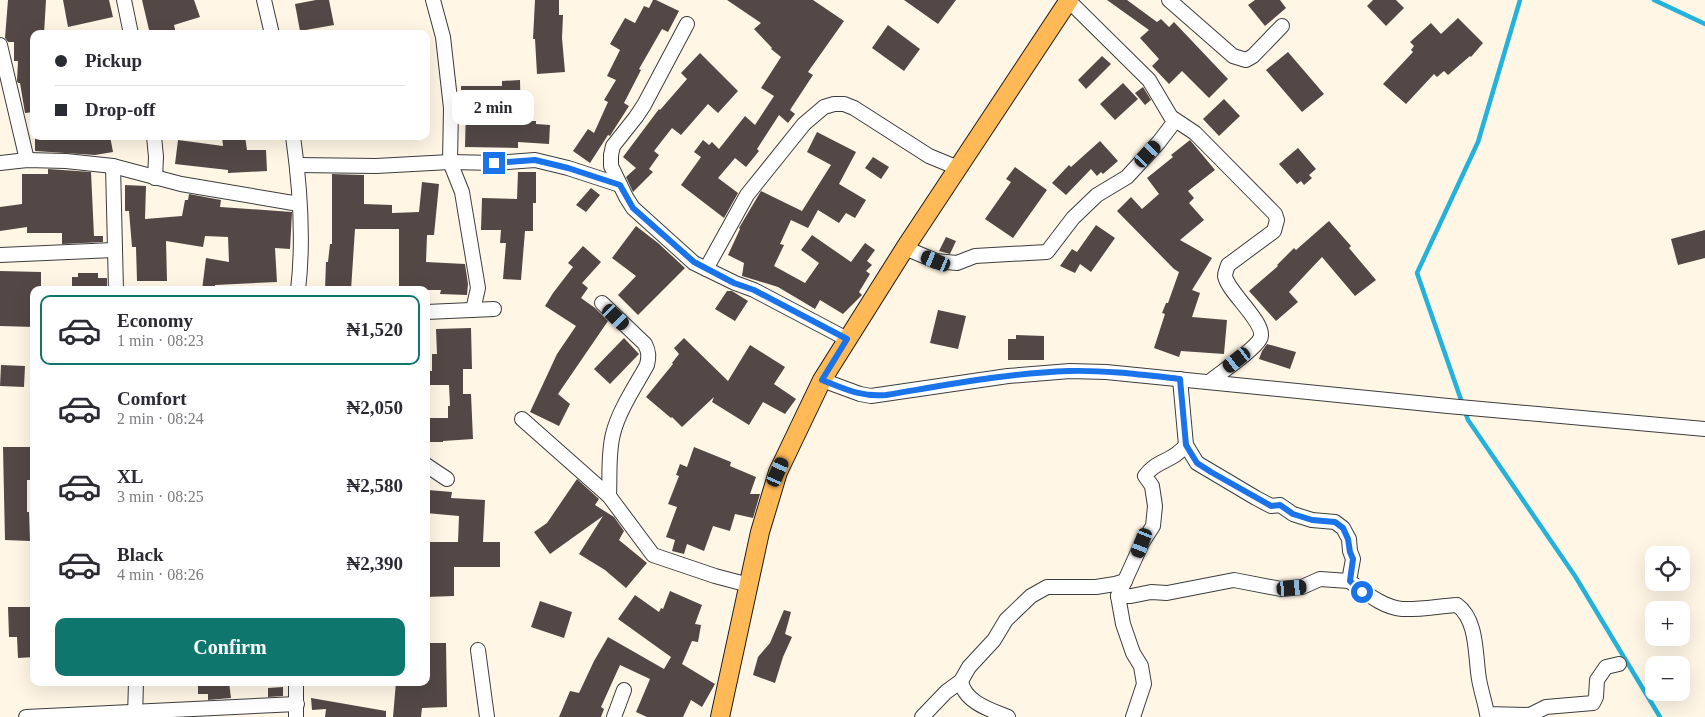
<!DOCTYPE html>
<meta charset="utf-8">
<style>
:root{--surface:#fff;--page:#f7f7f7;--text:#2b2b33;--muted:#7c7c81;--line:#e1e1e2;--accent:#0f766e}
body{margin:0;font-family:Georgia,serif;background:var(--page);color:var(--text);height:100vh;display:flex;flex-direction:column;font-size:19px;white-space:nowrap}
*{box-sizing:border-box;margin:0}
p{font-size:16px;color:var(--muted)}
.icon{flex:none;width:28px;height:28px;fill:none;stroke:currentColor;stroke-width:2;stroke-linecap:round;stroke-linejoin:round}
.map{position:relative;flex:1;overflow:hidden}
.panel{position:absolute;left:30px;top:286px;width:400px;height:400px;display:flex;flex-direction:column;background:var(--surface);border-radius:10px;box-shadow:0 5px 20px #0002}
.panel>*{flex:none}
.hud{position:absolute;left:30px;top:30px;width:400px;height:110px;border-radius:10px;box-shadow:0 5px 20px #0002;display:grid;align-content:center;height:110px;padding:0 25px;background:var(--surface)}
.buttons{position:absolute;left:1645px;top:546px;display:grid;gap:10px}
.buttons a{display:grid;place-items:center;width:45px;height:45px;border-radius:10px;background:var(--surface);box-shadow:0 5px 20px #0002;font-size:25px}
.end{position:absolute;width:22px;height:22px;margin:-11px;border:6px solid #1a73e8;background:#fff;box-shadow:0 0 0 2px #fff}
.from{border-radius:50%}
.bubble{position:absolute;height:35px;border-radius:10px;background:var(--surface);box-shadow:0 5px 20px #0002;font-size:16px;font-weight:600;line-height:35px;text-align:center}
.car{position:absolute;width:15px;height:30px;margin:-15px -8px;border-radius:6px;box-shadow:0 0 4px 1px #0007;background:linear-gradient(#222 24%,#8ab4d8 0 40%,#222 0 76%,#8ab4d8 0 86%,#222 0)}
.hud b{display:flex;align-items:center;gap:18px;height:48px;font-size:19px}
.hud b+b{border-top:1px solid var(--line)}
.hud i{width:12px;height:12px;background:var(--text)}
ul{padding:9px 0 0;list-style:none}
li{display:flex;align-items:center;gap:15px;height:70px;margin:0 10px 8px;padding:0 15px;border:2px solid transparent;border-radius:10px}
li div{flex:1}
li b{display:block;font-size:19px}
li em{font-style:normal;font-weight:600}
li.current{border-color:var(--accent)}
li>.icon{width:45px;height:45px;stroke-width:1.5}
.button{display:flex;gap:10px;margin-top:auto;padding:10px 25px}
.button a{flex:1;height:58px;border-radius:10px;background:var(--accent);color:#fff;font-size:20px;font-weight:600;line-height:58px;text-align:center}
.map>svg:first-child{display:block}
</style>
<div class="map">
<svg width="1705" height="717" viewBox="0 0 1705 717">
<rect width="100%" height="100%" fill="#fff6e6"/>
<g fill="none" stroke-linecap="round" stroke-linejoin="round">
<g stroke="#24b2db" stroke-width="4.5">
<polyline points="1520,0 1478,142 1417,273 1468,420 1575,576 1660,717"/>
<polyline points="1654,0 1705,24"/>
</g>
</g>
<g fill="#534845">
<polygon points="8,0 46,0 44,34 34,34 34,112 25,113 20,83 18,83 17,81 18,61 14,61 14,42 8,42 5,38"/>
<polygon points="63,0 109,0 113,17 68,27"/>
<polygon points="142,0 194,0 200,17 174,25 176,34 150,34"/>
<polygon points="316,0 329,0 334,25 300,31 295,4"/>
<polygon points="535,0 559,0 559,15 563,15 562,38 565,72 537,74 535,39 533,39"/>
<polygon points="653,0 656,0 679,11 668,32 662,29 639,69 641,70 624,103 629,106 613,131 610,136 608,135 590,163 573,151 588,129 594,133 608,102 604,100 616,80 607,76 620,50 610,44 625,18 635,23 644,6 649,8"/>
<polygon points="727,0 813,0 844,21 808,72 813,75 790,110 795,114 788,123 779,115 757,149 759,151 746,167 735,158 718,178 738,193 724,218 681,185 701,157 694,152 703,140 709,145 712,142 719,149 745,116 755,125 774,96 761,88 781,57 771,49 772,48 754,29 761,23"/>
<polygon points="904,0 956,0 938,24"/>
<polygon points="1107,0 1127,0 1157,22 1161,19 1169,27 1174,22 1228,79 1209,98 1182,71 1169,84 1152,66 1159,59 1140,38 1149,30"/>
<polygon points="1255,0 1280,0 1286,8 1265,26 1248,5"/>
<polygon points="1373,0 1396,0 1404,8 1386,26 1367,6"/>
<polygon points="1458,18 1483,43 1471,57 1470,56 1448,75 1444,71 1437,77 1434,74 1406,104 1383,84 1413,52 1411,50 1414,46 1410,42 1431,23 1441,34"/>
<polygon points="888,25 920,49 904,71 872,48"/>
<polygon points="1288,52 1324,94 1302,112 1266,70"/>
<polygon points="700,53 738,91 718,113 708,104 681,135 672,128 654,151 659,155 649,169 653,172 633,192 626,177 636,168 623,157 659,109 660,110 687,79 681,73"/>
<polygon points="1102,56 1111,64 1086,89 1078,80"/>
<polygon points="520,80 521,121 536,121 536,124 550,125 549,144 518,142 518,148 465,147 466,106 461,106 461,86 502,86 502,81"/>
<polygon points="1123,83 1138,99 1115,120 1100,104"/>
<polygon points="1143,87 1151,100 1145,105 1135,93"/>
<polygon points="1224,99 1240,116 1219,136 1203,119"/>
<polygon points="817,132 856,152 839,184 866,200 855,218 846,213 839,223 818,210 808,228 791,220 780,244 784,245 774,266 805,283 819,263 801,250 812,235 851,262 865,243 875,250 867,261 872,265 866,271 870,274 859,292 862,295 843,314 820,300 815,309 778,287 742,276 744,263 728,255 740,229 739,228 761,191 802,211 831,165 807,152"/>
<polygon points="35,136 110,136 113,152 95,155 35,151"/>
<polygon points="222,136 245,136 247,150 266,150 267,171 228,173 228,170 175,164 178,140 223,146"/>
<polygon points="1190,140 1215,170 1188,191 1194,198 1189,203 1204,220 1180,240 1212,258 1192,290 1200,293 1192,317 1227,320 1224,354 1181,351 1179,357 1154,348 1165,314 1162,313 1166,303 1168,303 1179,272 1174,269 1117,211 1131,197 1142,209 1159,194 1147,178 1173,157 1171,155"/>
<polygon points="1100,141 1118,161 1103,174 1101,172 1097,176 1091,169 1066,195 1052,183 1069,165 1071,167"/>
<polygon points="1298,148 1316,169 1309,175 1312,178 1304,185 1301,181 1297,184 1279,164"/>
<polygon points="873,157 889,167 881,179 865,168"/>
<polygon points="1015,167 1047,190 1013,238 985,219 1011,182 1006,179"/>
<polygon points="48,169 91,172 94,236 103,236 103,242 62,244 62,233 27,233 27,227 0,231 0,207 22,204 22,174 48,174"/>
<polygon points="518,172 536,172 536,203 533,203 533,231 525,231 521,280 503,279 506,243 500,243 501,230 481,230 482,198 517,199"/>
<polygon points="332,174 364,175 364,204 392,205 392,213 419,212 422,182 439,184 434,235 427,235 426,262 465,264 468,284 467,295 440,294 441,290 399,290 399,229 355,229 351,290 325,290 326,262 328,262 330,244 332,244"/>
<polygon points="125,185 146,186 145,219 182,216 185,200 188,200 189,194 221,200 220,207 292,212 290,249 275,248 277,282 215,285 215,290 202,290 206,258 229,262 228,237 205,236 203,247 166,241 167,281 137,281 136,247 132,247 129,211 125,211"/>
<polygon points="591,188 600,195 586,212 576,205"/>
<polygon points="1329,221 1351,246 1349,248 1376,280 1355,296 1322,257 1289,292 1298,302 1276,321 1249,291 1278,266 1277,265 1294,248 1296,250"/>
<polygon points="1096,225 1115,238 1091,272 1080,264 1075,273 1060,266 1072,249 1077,252"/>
<polygon points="636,226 658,243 685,268 638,315 618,295 636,276 612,258"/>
<polygon points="1705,230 1705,258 1678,265 1671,239"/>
<polygon points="946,237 956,241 950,254 939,251"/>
<polygon points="583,246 601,262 582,283 588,288 581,298 595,308 608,321 558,394 570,404 559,426 530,412 557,354 576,326 545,306 553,293 573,267 568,263"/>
<polygon points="0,271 41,272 41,290 34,290 34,327 0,326"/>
<polygon points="78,273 98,273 98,278 107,278 107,290 72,290 72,277 78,277"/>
<polygon points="727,291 732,291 748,301 735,321 715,309"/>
<polygon points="938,310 966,316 958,349 930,343"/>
<polygon points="471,328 472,369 463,369 463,394 471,394 473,439 443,441 443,442 429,442 430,418 448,418 448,406 450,406 449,385 426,385 426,371 432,371 432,354 437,354 436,329"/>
<polygon points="1016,335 1044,336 1044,360 1008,360 1008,339 1016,339"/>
<polygon points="624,338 639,354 610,384 594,369"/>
<polygon points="684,338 728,381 750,345 785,367 774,384 796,399 785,414 763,402 749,425 712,402 714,397 682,427 672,417 671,418 646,397 673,364 672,363 679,354 674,348"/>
<polygon points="1267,344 1296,352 1290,369 1259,359 1262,351"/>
<polygon points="1,365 25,366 24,387 0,386"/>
<polygon points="3,447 32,447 32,480 27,480 27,512 29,512 30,541 5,540"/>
<polygon points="694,447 731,462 730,466 756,477 750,494 760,494 753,518 735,514 730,531 713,526 704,551 687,544 684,554 672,551 675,540 666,537 677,507 668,504 679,476 676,475 680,464 687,467"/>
<polygon points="577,479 599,499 595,505 614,517 624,531 619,540 647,563 626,588 605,570 579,554 603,516 550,554 534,532 547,523"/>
<polygon points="428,490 452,492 451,498 485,500 483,542 500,542 500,567 454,567 454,596 426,597 426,557 430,557 430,542 458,542 459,516 426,513"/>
<polygon points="670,591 702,605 695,624 701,625 698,642 692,641 682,664 715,684 702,707 691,700 683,717 647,717 636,712 650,679 620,665 601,707 604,709 601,717 559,717 570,691 579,693 594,661 608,637 664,669 671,657 618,619 635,595 659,612 661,608 663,609"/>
<polygon points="540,601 572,612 564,638 531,627"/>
<polygon points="8,607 34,607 34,657 18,658 17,637 9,637"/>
<polygon points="784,610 791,612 785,634 792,637 783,657 775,683 753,675 758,657 770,643"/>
<polygon points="427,643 446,643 447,707 422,708 421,717 393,717 396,682 428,682"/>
<polygon points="198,682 229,682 231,698 208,700 208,694 198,694"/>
<polygon points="283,687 283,696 268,697 268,688"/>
<polygon points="311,698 386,711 386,717 325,717 326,709 312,710"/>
</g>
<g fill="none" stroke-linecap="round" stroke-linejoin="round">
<g stroke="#3d3d3d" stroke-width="16">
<g id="minor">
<polyline points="124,0 131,34"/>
<polyline points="264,0 272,34"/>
<polyline points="433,0 443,37 451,108 450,162 462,192 478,288 473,310"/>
<path d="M1068 0 1149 80 1171 117 1195 133 1275 214 1277 220 1274 231 1228 265C1227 269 1225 272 1225 276 1228 293 1268 324 1260 339 1254 350 1220 373 1209 382"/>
<polyline points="1169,0 1233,56 1246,60 1253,56 1282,26"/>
<polyline points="687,24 644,105 636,117 613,146 611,155 611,166 626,197 633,208 694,263 735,283 754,290 847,339"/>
<polyline points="0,45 27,160"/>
<polyline points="154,136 156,157 155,178"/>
<path d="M293 136C300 186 304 240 298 290"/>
<polyline points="0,163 27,160 66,161 113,166 181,184 299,204"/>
<polyline points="297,165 376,166 450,162 495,163 535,160 568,168 620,185"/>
<polyline points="113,166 116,290"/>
<polyline points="905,248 936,261 957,263 975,256 1047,252 1073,218 1097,195 1127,177 1159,142 1175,121"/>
<polyline points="0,255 114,250"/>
<polyline points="706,269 747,195 804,124 824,107 834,104 844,104 854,108 929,156 958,168"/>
<path d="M602 303 645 344C649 352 649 357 647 365 635 387 619 410 613 434 608 454 610 475 609 496"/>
<polyline points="426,312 494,309"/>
<polyline points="822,380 860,394 871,396 1008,376 1070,371 1106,372 1448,406 1705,429"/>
<polyline points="522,419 609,496 653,555 715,576 749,585"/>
<path d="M1186 445 1197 463 1256 498 1271 506 1280 505 1293 514 1312 520 1335 522 1343 528 1349 539 1350 551 1353 559 1349 581C1365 592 1382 607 1402 609 1420 610 1439 606 1457 605 1478 620 1475 656 1479 679 1481 691 1485 702 1487 714L1530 715 1546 707 1593 703 1596 697 1597 680 1606 667 1619 664"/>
<polyline points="426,465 447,479"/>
<polyline points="1118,596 1131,596 1151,592 1167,593 1234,580 1281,589 1302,587 1320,579 1349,581"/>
<polyline points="478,650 487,717"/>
<path d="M961 681C964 702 991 710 1008 717"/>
<polyline points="26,717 297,704"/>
<polyline points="135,717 136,682"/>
<polyline points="296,717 296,682"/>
<polyline points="614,717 624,690"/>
<polyline points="922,717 946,692 961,681 969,667 994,640 1006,620 1031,596 1047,587 1096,587 1115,584 1125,581"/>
<path d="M1133 717 1144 684 1141 666 1133 653 1123 624 1118 596 1142 543 1153 526 1155 506 1152 486 1145 476C1156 460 1173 462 1186 445L1180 379"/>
</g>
</g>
<g stroke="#1b1b1b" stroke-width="20">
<polyline id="major" points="720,717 760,532 778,472 822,380 905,248 1069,0"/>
</g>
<use href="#minor" stroke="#fff" stroke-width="14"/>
<use href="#major" stroke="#ffb956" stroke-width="18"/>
</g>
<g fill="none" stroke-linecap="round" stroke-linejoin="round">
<path stroke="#1a73e8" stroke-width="6" d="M494 163 535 160 568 168 620 185 633 208 694 262 734 283 754 290 847 339 822 380C845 389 860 397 886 395 947 385 1008 373 1069 371 1106 370 1144 375 1180 379L1186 445 1197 463 1211 472 1271 506 1280 505 1293 514 1312 520 1335 522 1343 528 1348 539 1350 552 1353 559 1350 581 1362 592"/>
</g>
</svg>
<div class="buttons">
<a><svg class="icon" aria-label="locate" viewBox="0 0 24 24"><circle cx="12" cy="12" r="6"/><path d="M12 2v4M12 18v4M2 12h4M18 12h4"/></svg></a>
<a>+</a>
<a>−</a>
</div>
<i class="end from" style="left:1362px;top:592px"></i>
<i class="end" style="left:494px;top:163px"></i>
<div class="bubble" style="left:452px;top:90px;width:82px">2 min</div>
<i class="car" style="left:1148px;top:154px;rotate:43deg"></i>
<i class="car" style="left:936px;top:261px;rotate:292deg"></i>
<i class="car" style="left:616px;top:317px;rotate:134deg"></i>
<i class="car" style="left:1237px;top:360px;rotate:232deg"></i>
<i class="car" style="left:778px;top:472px;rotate:24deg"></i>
<i class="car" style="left:1142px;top:543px;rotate:201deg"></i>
<i class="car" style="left:1292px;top:588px;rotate:85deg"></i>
<div class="hud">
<b><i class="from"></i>Pickup</b>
<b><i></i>Drop-off</b>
</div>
<section class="panel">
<ul>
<li class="current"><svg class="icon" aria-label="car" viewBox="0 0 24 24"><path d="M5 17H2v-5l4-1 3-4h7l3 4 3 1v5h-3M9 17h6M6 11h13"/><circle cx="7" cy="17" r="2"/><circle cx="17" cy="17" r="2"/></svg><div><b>Economy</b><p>1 min · 08:23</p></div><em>₦1,520</em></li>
<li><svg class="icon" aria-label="car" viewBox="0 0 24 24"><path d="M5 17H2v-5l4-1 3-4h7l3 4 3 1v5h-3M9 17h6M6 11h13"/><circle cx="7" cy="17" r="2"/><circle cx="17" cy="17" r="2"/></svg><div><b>Comfort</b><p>2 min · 08:24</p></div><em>₦2,050</em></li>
<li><svg class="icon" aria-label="car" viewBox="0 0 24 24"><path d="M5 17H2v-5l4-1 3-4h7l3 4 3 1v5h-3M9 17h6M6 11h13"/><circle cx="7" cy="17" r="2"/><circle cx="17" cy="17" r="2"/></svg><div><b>XL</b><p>3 min · 08:25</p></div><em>₦2,580</em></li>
<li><svg class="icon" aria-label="car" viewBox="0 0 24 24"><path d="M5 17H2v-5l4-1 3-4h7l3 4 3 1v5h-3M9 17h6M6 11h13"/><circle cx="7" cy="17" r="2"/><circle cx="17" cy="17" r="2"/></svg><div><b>Black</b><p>4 min · 08:26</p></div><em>₦2,390</em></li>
</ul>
<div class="button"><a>Confirm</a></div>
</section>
</div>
